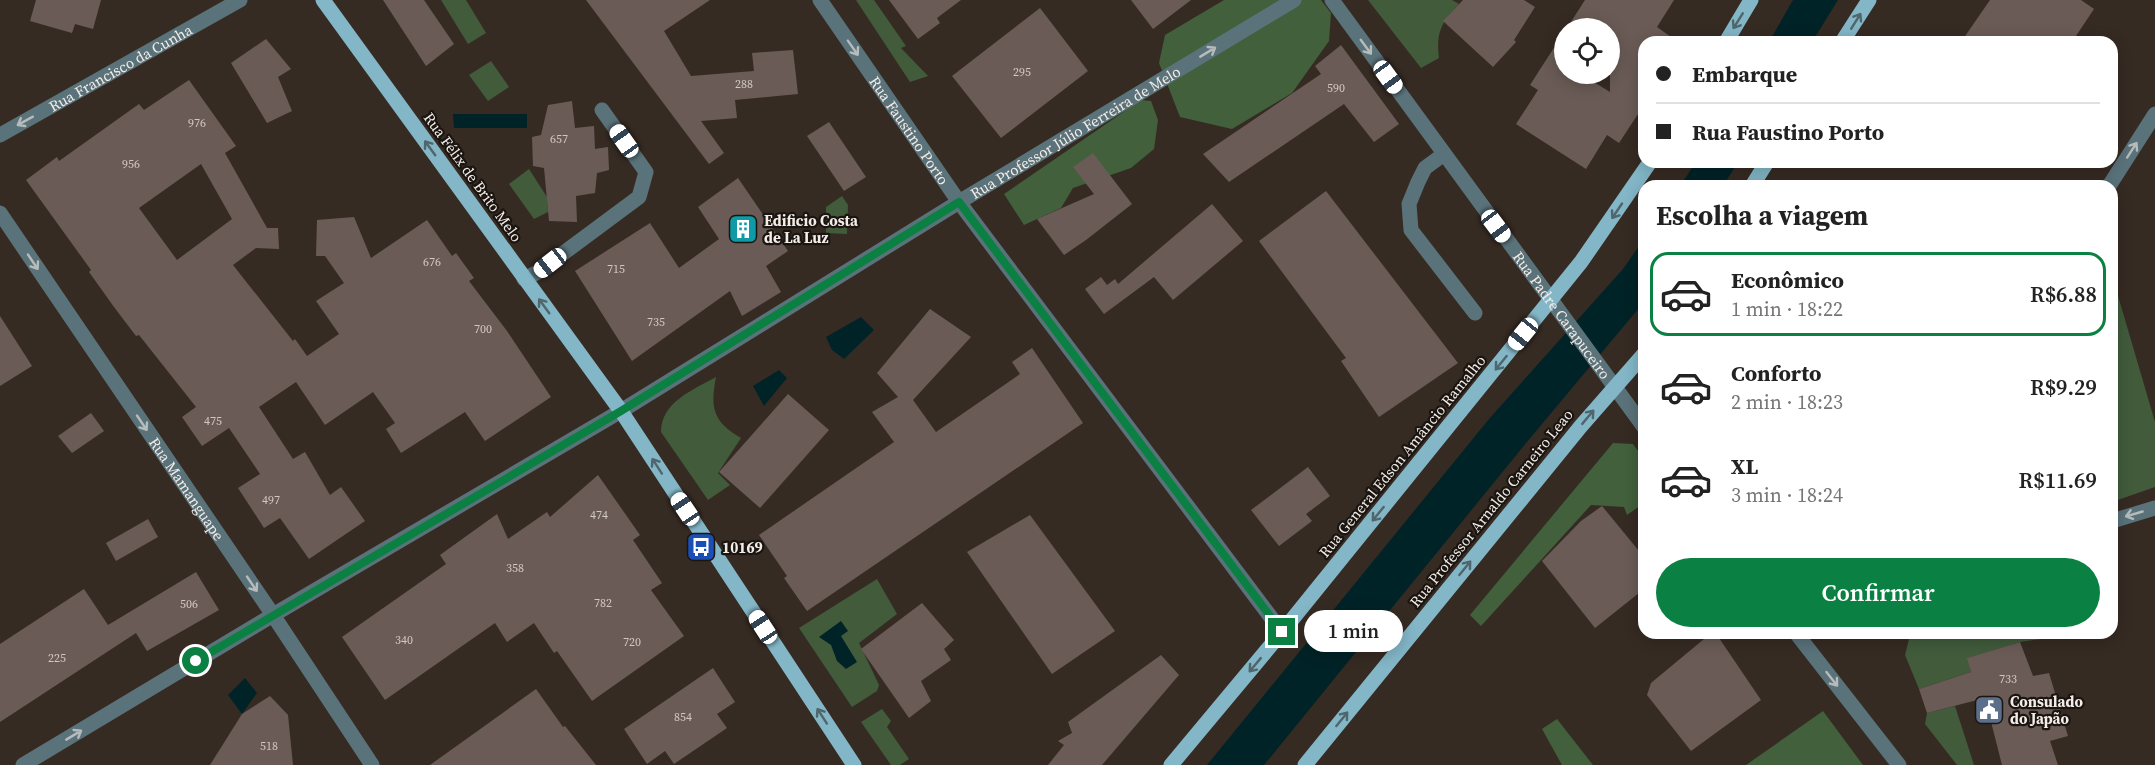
<!DOCTYPE html>
<html lang="pt">
<meta charset="utf-8">
<style>
:root{--surface:#fff;--page:#f2f2f2;--text:#222;--muted:#767676;--line:#e0e0e0;--accent:#0b8043}
body{margin:0;font-family:"Source Serif 4",serif;background:var(--page);color:var(--text);height:100vh;display:flex;flex-direction:column;font-size:22px;white-space:nowrap}
*{box-sizing:border-box;margin:0}
p{font-size:20px;color:var(--muted)}
.icon{flex:none;width:33px;height:33px;fill:none;stroke:currentColor;stroke-width:2;stroke-linecap:round;stroke-linejoin:round}
.map{position:relative;flex:1;overflow:hidden}
.panel{position:absolute;left:1638px;top:180px;width:480px;height:459px;display:flex;flex-direction:column;background:var(--surface);border-radius:18px;box-shadow:0 3px 15px #0003}
.panel>*{flex:none}
.banner{position:absolute;left:1638px;top:36px;width:480px;height:132px;border-radius:18px;box-shadow:0 3px 15px #0003;display:grid;align-content:center;height:132px;padding:0 18px;background:var(--surface)}
.controls{position:absolute;left:1554px;top:18px;display:grid;gap:12px}
.controls a{display:grid;place-items:center;width:66px;height:66px;border-radius:50%;background:var(--surface);box-shadow:0 3px 15px #0003;font-size:30px}
.end{position:absolute;width:27px;height:27px;margin:-14px;border:8px solid #0b8043;background:#fff;box-shadow:0 0 0 3px #fff}
.from{border-radius:50%}
.bubble{position:absolute;height:42px;border-radius:21px;background:var(--surface);box-shadow:0 3px 15px #0003;font-size:20px;font-weight:600;line-height:42px;text-align:center}
.car{position:absolute;width:18px;height:36px;margin:-18px -9px;border-radius:8px;box-shadow:0 0 4px 2px #0007;background:linear-gradient(#fff 24%,#345 0 40%,#fff 0 76%,#345 0 86%,#fff 0)}
.banner b{display:flex;align-items:center;gap:21px;height:57px;font-size:22px}
.banner b+b{border-top:2px solid var(--line)}
.banner i{width:15px;height:15px;background:var(--text)}
ul{padding:0;list-style:none}
li{display:flex;align-items:center;gap:18px;height:84px;margin:0 12px 9px;padding:0 6px;border:3px solid transparent;border-radius:18px}
li div{flex:1}
li b{display:block;font-size:22px}
li em{font-style:normal;font-weight:600}
li.active{border-color:var(--accent)}
li>.icon{width:54px;height:54px;stroke-width:1.5}
h2{padding:0 18px;font-size:27px;line-height:72px}
.button{display:flex;gap:12px;margin-top:auto;padding:12px 18px}
.button a{flex:1;height:69px;border-radius:36px;background:var(--accent);color:#fff;font-size:24px;font-weight:600;line-height:69px;text-align:center}
.map>svg:first-child{display:block}
</style>
<div class="map">
<svg width="2155" height="765" viewBox="0 0 2155 765">
<rect width="100%" height="100%" fill="#362b23"/>
<g fill="#415b3b">
<polygon points="441,0 466,0 486,33 468,44"/>
<polygon points="856,0 874,0 906,46 901,48 928,76 910,82"/>
<path d="M1368 0H1452L1459 4C1441 23 1436 32 1439 58L1421 68Z"/>
<polygon points="491,61 509,87 488,101 469,75"/>
<polygon points="529,169 547,197 548,212 534,219 509,184"/>
<polygon points="842,196 848,205 847,234 826,233 826,207"/>
<polygon points="2112,249 2116,289 2155,422 2155,487 2112,502"/>
<path d="M716 377C710 408 713 422 741 438L718 473 730 485 708 500 661 432C661 402 693 390 716 377Z"/>
<polygon points="877,579 897,614 859,643 879,685 877,691 852,707 799,628"/>
<polygon points="1916,633 2063,633 2042,639 2020,642 1968,658 1971,672 1919,689 1905,655 1910,635"/>
<polygon points="1955,706 1974,765 1957,765 1925,724 1927,713"/>
<polygon points="882,709 891,721 887,727 909,759 900,765 891,765 861,722"/>
</g>
<g fill="#41603b">
<polygon points="1224,0 1321,0 1331,13 1329,41 1292,93 1232,129 1180,117 1159,63 1165,35"/>
<polygon points="1141,100 1151,101 1158,120 1154,149 1131,168 1073,188 1061,208 1024,225 1004,194"/>
<polygon points="1613,443 1633,444 1644,459 1644,503 1627,515 1624,507 1591,505 1481,626 1470,615"/>
<polygon points="1823,711 1863,765 1746,765"/>
<polygon points="1557,719 1593,765 1562,765 1542,729"/>
</g>
<g fill="#002327">
<polygon points="1793,0 1838,0 1812,42 1769,42"/>
<polygon points="453,114 527,114 527,128 454,128"/>
<polygon points="1696,162 1738,162 1723,186 1680,186"/>
<polygon points="1644,239 1644,302 1522,448 1264,765 1207,765 1489,419 1623,269"/>
<polygon points="861,317 874,330 844,359 832,350 826,337"/>
<polygon points="779,370 787,378 764,406 753,386"/>
<polygon points="841,621 848,631 841,636 857,662 846,669 837,661 831,645 819,637"/>
<polygon points="245,678 257,693 242,714 228,695"/>
</g>
<g fill="#6a5b56" fill-rule="evenodd">
<polygon points="36,0 101,0 93,29 75,24 72,33 30,21"/>
<polygon points="383,0 424,0 454,44 426,66"/>
<polygon points="586,0 710,0 664,31 691,76 754,71 752,53 793,50 798,94 735,100 737,118 701,121 724,153 709,164"/>
<polygon points="889,0 961,0 937,18 940,23 918,39"/>
<polygon points="1131,0 1191,0 1153,29"/>
<polygon points="1463,0 1524,0 1535,7 1514,40 1516,42 1493,67 1443,21"/>
<polygon points="1585,0 1674,0 1657,27 1678,42 1644,42 1644,105 1619,143 1607,135 1586,169 1516,124 1538,90 1530,85 1564,32 1564,74 1581,74 1610,92 1610,28 1567,28"/>
<polygon points="1990,0 2081,0 2094,9 2072,42 1961,42"/>
<polygon points="1040,8 1088,71 1001,138 952,76"/>
<polygon points="266,39 291,69 278,77 292,111 267,123 231,63"/>
<polygon points="1341,45 1399,124 1374,142 1344,104 1229,182 1203,154 1321,74 1315,66"/>
<path d="M189 80 236 146 225 153 267 228H278L279 249 256 248 233 265 293 341 295 339 307 356 339 334 316 301 344 283 325 256H316L317 220 354 217 371 258 427 220 452 256 456 253 474 278 469 281 507 331 551 397 485 441 465 412 401 453 386 429 395 423 373 392 325 425 296 382 259 407 293 459 305 452 330 495 341 487 365 521 309 559 280 518 264 528 238 488 260 474 229 428 202 446 182 417 196 407 139 335 136 336 114 307 89 272 91 270 26 180 57 157 59 161 139 104 144 110ZM201 164 232 219 177 260 139 208Z"/>
<polygon points="572,101 575,128 594,126 595,149 608,147 609,170 597,173 595,193 576,196 577,222 549,221 544,168 533,166 532,137 541,135 548,105"/>
<polygon points="829,122 866,177 844,191 807,136"/>
<polygon points="1093,153 1132,204 1086,240 1064,255 1037,219 1094,194 1073,167"/>
<polygon points="738,178 788,251 766,266 781,292 742,316 730,291 632,361 575,271 650,223 679,268 719,239 698,207"/>
<polygon points="1326,191 1458,363 1379,417 1341,361 1346,358 1259,241"/>
<polygon points="1212,204 1243,241 1173,300 1154,277 1104,314 1085,289 1101,277 1107,285 1115,279 1118,284"/>
<polygon points="930,309 971,337 913,400 936,432 1020,374 1012,362 1032,348 1083,423 807,611 784,578 787,576 759,535 894,442 872,412 898,397 877,373"/>
<polygon points="0,316 32,366 0,386"/>
<polygon points="788,394 829,430 760,508 719,472"/>
<polygon points="91,413 104,431 72,453 58,436"/>
<polygon points="1308,467 1330,496 1306,514 1312,521 1279,546 1251,510"/>
<polygon points="598,475 640,535 633,540 662,583 651,590 684,636 592,701 557,651 554,653 534,623 507,642 495,623 385,700 342,637 446,564 440,555 497,514 508,539 547,512 550,517"/>
<polygon points="1602,506 1644,557 1644,589 1595,628 1542,561 1581,521"/>
<polygon points="1030,515 1115,631 1052,674 967,552"/>
<polygon points="148,519 158,537 116,561 106,543"/>
<polygon points="196,572 219,610 147,651 136,633 0,722 0,644 84,589 108,625"/>
<polygon points="922,603 954,640 944,649 951,660 921,681 931,701 909,718 861,649"/>
<polygon points="1719,638 1761,700 1691,751 1647,695 1651,683 1704,639"/>
<polygon points="2020,642 2033,676 2049,673 2068,736 2050,741 2058,765 2002,765 1985,698 1927,713 1919,689 1971,672 1967,658"/>
<polygon points="1161,655 1179,675 1102,765 1048,765 1064,745 1058,741 1072,733 1068,722"/>
<polygon points="713,668 735,702 717,714 727,728 674,764 665,751 647,764 624,729"/>
<polygon points="536,689 563,727 565,726 596,765 430,765"/>
<polygon points="270,696 288,715 293,765 210,765 242,714"/>
</g>
<g fill="none" stroke-linecap="round" stroke-linejoin="round">
<g stroke="#5a727a" stroke-width="15">
<path id="s1" d="M820 0 959 202 1282 632"/>
<path id="s2" d="M1332 0 1644 427"/>
<path id="s3" d="M0 135 240 0"/>
<polyline points="1444,154 1425,168 1418,182 1409,204 1411,230 1475,313"/>
<polyline points="2109,186 2155,114"/>
<path id="s4" d="M0 213 273 615 372 765"/>
<polyline points="524,279 538,272 639,197 646,172 602,110"/>
<polyline points="2112,521 2155,508"/>
<polyline points="1796,633 1899,765"/>
<path id="s5" d="M23 765 273 615 621 411 959 202 1294 0"/>
</g>
<g stroke="#83b6c7" stroke-width="15">
<polyline points="323,0 621,411 854,765"/>
<polyline points="1726,42 1751,0"/>
<polyline points="1842,42 1869,0"/>
<polyline points="1752,186 1767,162"/>
<polyline points="1171,765 1282,632 1581,262 1650,162"/>
<polyline points="1305,765 1581,426 1644,354"/>
</g>
</g>
<defs><path id="oneway-shaft" d="M-6 0H5M1.5-3L5.5 0L1.5 3" fill="none" stroke-width="1.6" stroke-linecap="round" stroke-linejoin="round" transform="scale(1.5)"/></defs>
<g stroke="#4e666c">
<use href="#oneway-shaft" transform="translate(1738 21) rotate(122)"/>
<use href="#oneway-shaft" transform="translate(1856 21) rotate(-58)"/>
<use href="#oneway-shaft" transform="translate(430 148) rotate(-126)"/>
<use href="#oneway-shaft" transform="translate(1617 211) rotate(124)"/>
<use href="#oneway-shaft" transform="translate(544 306) rotate(-126)"/>
<use href="#oneway-shaft" transform="translate(1501 363) rotate(129)"/>
<use href="#oneway-shaft" transform="translate(1588 417) rotate(-50)"/>
<use href="#oneway-shaft" transform="translate(657 466) rotate(-123)"/>
<use href="#oneway-shaft" transform="translate(1378 514) rotate(129)"/>
<use href="#oneway-shaft" transform="translate(1465 568) rotate(-51)"/>
<use href="#oneway-shaft" transform="translate(1255 665) rotate(130)"/>
<use href="#oneway-shaft" transform="translate(822 716) rotate(-123)"/>
<use href="#oneway-shaft" transform="translate(1342 719) rotate(-51)"/>
</g>
<g stroke="#b6bbbb">
<use href="#oneway-shaft" transform="translate(1366 47) rotate(54)"/>
<use href="#oneway-shaft" transform="translate(853 48) rotate(55)"/>
<use href="#oneway-shaft" transform="translate(1208 52) rotate(-31)"/>
<use href="#oneway-shaft" transform="translate(25 121) rotate(151)"/>
<use href="#oneway-shaft" transform="translate(2132 150) rotate(-57)"/>
<use href="#oneway-shaft" transform="translate(33 262) rotate(56)"/>
<use href="#oneway-shaft" transform="translate(142 423) rotate(56)"/>
<use href="#oneway-shaft" transform="translate(2134 514) rotate(164)"/>
<use href="#oneway-shaft" transform="translate(252 584) rotate(56)"/>
<use href="#oneway-shaft" transform="translate(1832 679) rotate(52)"/>
<use href="#oneway-shaft" transform="translate(74 735) rotate(-31)"/>
</g>
<g fill="none" stroke-linecap="round" stroke-linejoin="round">
<polyline stroke="#0b8043" stroke-width="8" points="196,661 621,411 959,202 1282,632"/>
</g>
<defs>
<g id="building-square" transform="scale(1.5)"><rect x="-9" y="-9" width="18" height="18" rx="4" fill="#0f9aa8" stroke="#1a1511"/><path d="M-4-6H4V6H1V3H-1V6H-4ZM-2.5-4.3h1.7v1.8h-1.7ZM.8-4.3h1.7v1.8H.8ZM-2.5-1h1.7V.8h-1.7ZM.8-1h1.7V.8H.8Z" fill="#fff"/></g>
<g id="bus-square" transform="scale(1.5)"><rect x="-9" y="-9" width="18" height="18" rx="4" fill="#1a4fb4" stroke="#1a1511"/><path d="M-5-6H5V4H4V6H2V4H-2V6H-4V4H-5ZM-3.5-4V0h7V-4ZM-3.5 1.2v1.5H-2V1.2ZM2 1.2v1.5H3.5V1.2Z" fill="#fff"/></g>
<g id="civic-square" transform="scale(1.5)"><rect x="-9" y="-9" width="18" height="18" rx="4" fill="#5c6f8a" stroke="#1a1511"/><path d="M-.6-6.5H3V-4.5H.6V-3L4-1V1h2V6H-6V1h2V-1L-.6-3ZM-1.2 2.5V6h2.4V2.5Z" fill="#fff"/></g>
</defs>
<g fill-rule="evenodd">
<use href="#building-square" x="743" y="229"/>
<use href="#bus-square" x="701" y="547"/>
<use href="#civic-square" x="1989" y="710"/>
</g>
<g text-anchor="middle" dominant-baseline="central" stroke-width="4.5" stroke-linejoin="round" paint-order="stroke">
<g font-size="12" fill="#d2c8c3">
<text x="1022" y="72">295</text>
<text x="744" y="84">288</text>
<text x="1336" y="88">590</text>
<text x="197" y="123">976</text>
<text x="559" y="139">657</text>
<text x="131" y="164">956</text>
<text x="432" y="262">676</text>
<text x="616" y="269">715</text>
<text x="656" y="322">735</text>
<text x="483" y="329">700</text>
<text x="213" y="421">475</text>
<text x="271" y="500">497</text>
<text x="599" y="515">474</text>
<text x="515" y="568">358</text>
<text x="603" y="603">782</text>
<text x="189" y="604">506</text>
<text x="404" y="640">340</text>
<text x="632" y="642">720</text>
<text x="57" y="658">225</text>
<text x="2008" y="679">733</text>
<text x="683" y="717">854</text>
<text x="269" y="746">518</text>
</g>
<g font-size="15" fill="#f4ece7" stroke="#1a1511">
<text stroke="none"><textPath href="#s3" startOffset="138">Rua Francisco da Cunha</textPath></text>
<text stroke="none"><textPath href="#s1" startOffset="158">Rua Faustino Porto</textPath></text>
<text stroke="none"><textPath href="#s5" startOffset="1228">Rua Professor Júlio Ferreira de Melo</textPath></text>
<text transform="translate(473 177) rotate(54)">Rua Félix de Brito Melo</text>
<text stroke="none"><textPath href="#s2" startOffset="390">Rua Padre Carapuceiro</textPath></text>
<text transform="translate(1402 456) rotate(-51)">Rua General Edson Amâncio Ramalho</text>
<text stroke="none"><textPath href="#s4" startOffset="333">Rua Mamanguape</textPath></text>
<text transform="translate(1491 508) rotate(-51)">Rua Professor Arnaldo Carneiro Leao</text>
</g>
<g font-size="15" font-weight="bold" fill="#f4ece7" stroke="#1a1511" text-anchor="start">
<text x="764" y="220">Edificio Costa<tspan x="764" dy="17">de La Luz</tspan></text>
<text x="722" y="547">10169</text>
<text x="2010" y="701">Consulado<tspan x="2010" dy="17">do Japão</tspan></text>
</g>
</g>
</svg>
<div class="controls">
<a><svg class="icon" aria-label="locate" viewBox="0 0 24 24"><circle cx="12" cy="12" r="6"/><path d="M12 2v4M12 18v4M2 12h4M18 12h4"/></svg></a>
</div>
<i class="end from" style="left:196px;top:661px"></i>
<i class="end" style="left:1282px;top:632px"></i>
<div class="bubble" style="left:1304px;top:610px;width:99px">1 min</div>
<i class="car" style="left:1388px;top:77px;rotate:144deg"></i>
<i class="car" style="left:624px;top:141px;rotate:325deg"></i>
<i class="car" style="left:1496px;top:226px;rotate:143deg"></i>
<i class="car" style="left:550px;top:263px;rotate:232deg"></i>
<i class="car" style="left:1523px;top:334px;rotate:219deg"></i>
<i class="car" style="left:685px;top:509px;rotate:326deg"></i>
<i class="car" style="left:763px;top:627px;rotate:327deg"></i>
<div class="banner">
<b><i class="from"></i>Embarque</b>
<b><i></i>Rua Faustino Porto</b>
</div>
<section class="panel">
<h2>Escolha a viagem</h2>
<ul>
<li class="active"><svg class="icon" aria-label="car" viewBox="0 0 24 24"><path d="M5 17H2v-5l4-1 3-4h7l3 4 3 1v5h-3M9 17h6M6 11h13"/><circle cx="7" cy="17" r="2"/><circle cx="17" cy="17" r="2"/></svg><div><b>Econômico</b><p>1 min · 18:22</p></div><em>R$6.88</em></li>
<li><svg class="icon" aria-label="car" viewBox="0 0 24 24"><path d="M5 17H2v-5l4-1 3-4h7l3 4 3 1v5h-3M9 17h6M6 11h13"/><circle cx="7" cy="17" r="2"/><circle cx="17" cy="17" r="2"/></svg><div><b>Conforto</b><p>2 min · 18:23</p></div><em>R$9.29</em></li>
<li><svg class="icon" aria-label="car" viewBox="0 0 24 24"><path d="M5 17H2v-5l4-1 3-4h7l3 4 3 1v5h-3M9 17h6M6 11h13"/><circle cx="7" cy="17" r="2"/><circle cx="17" cy="17" r="2"/></svg><div><b>XL</b><p>3 min · 18:24</p></div><em>R$11.69</em></li>
</ul>
<div class="button"><a>Confirmar</a></div>
</section>
</div>
